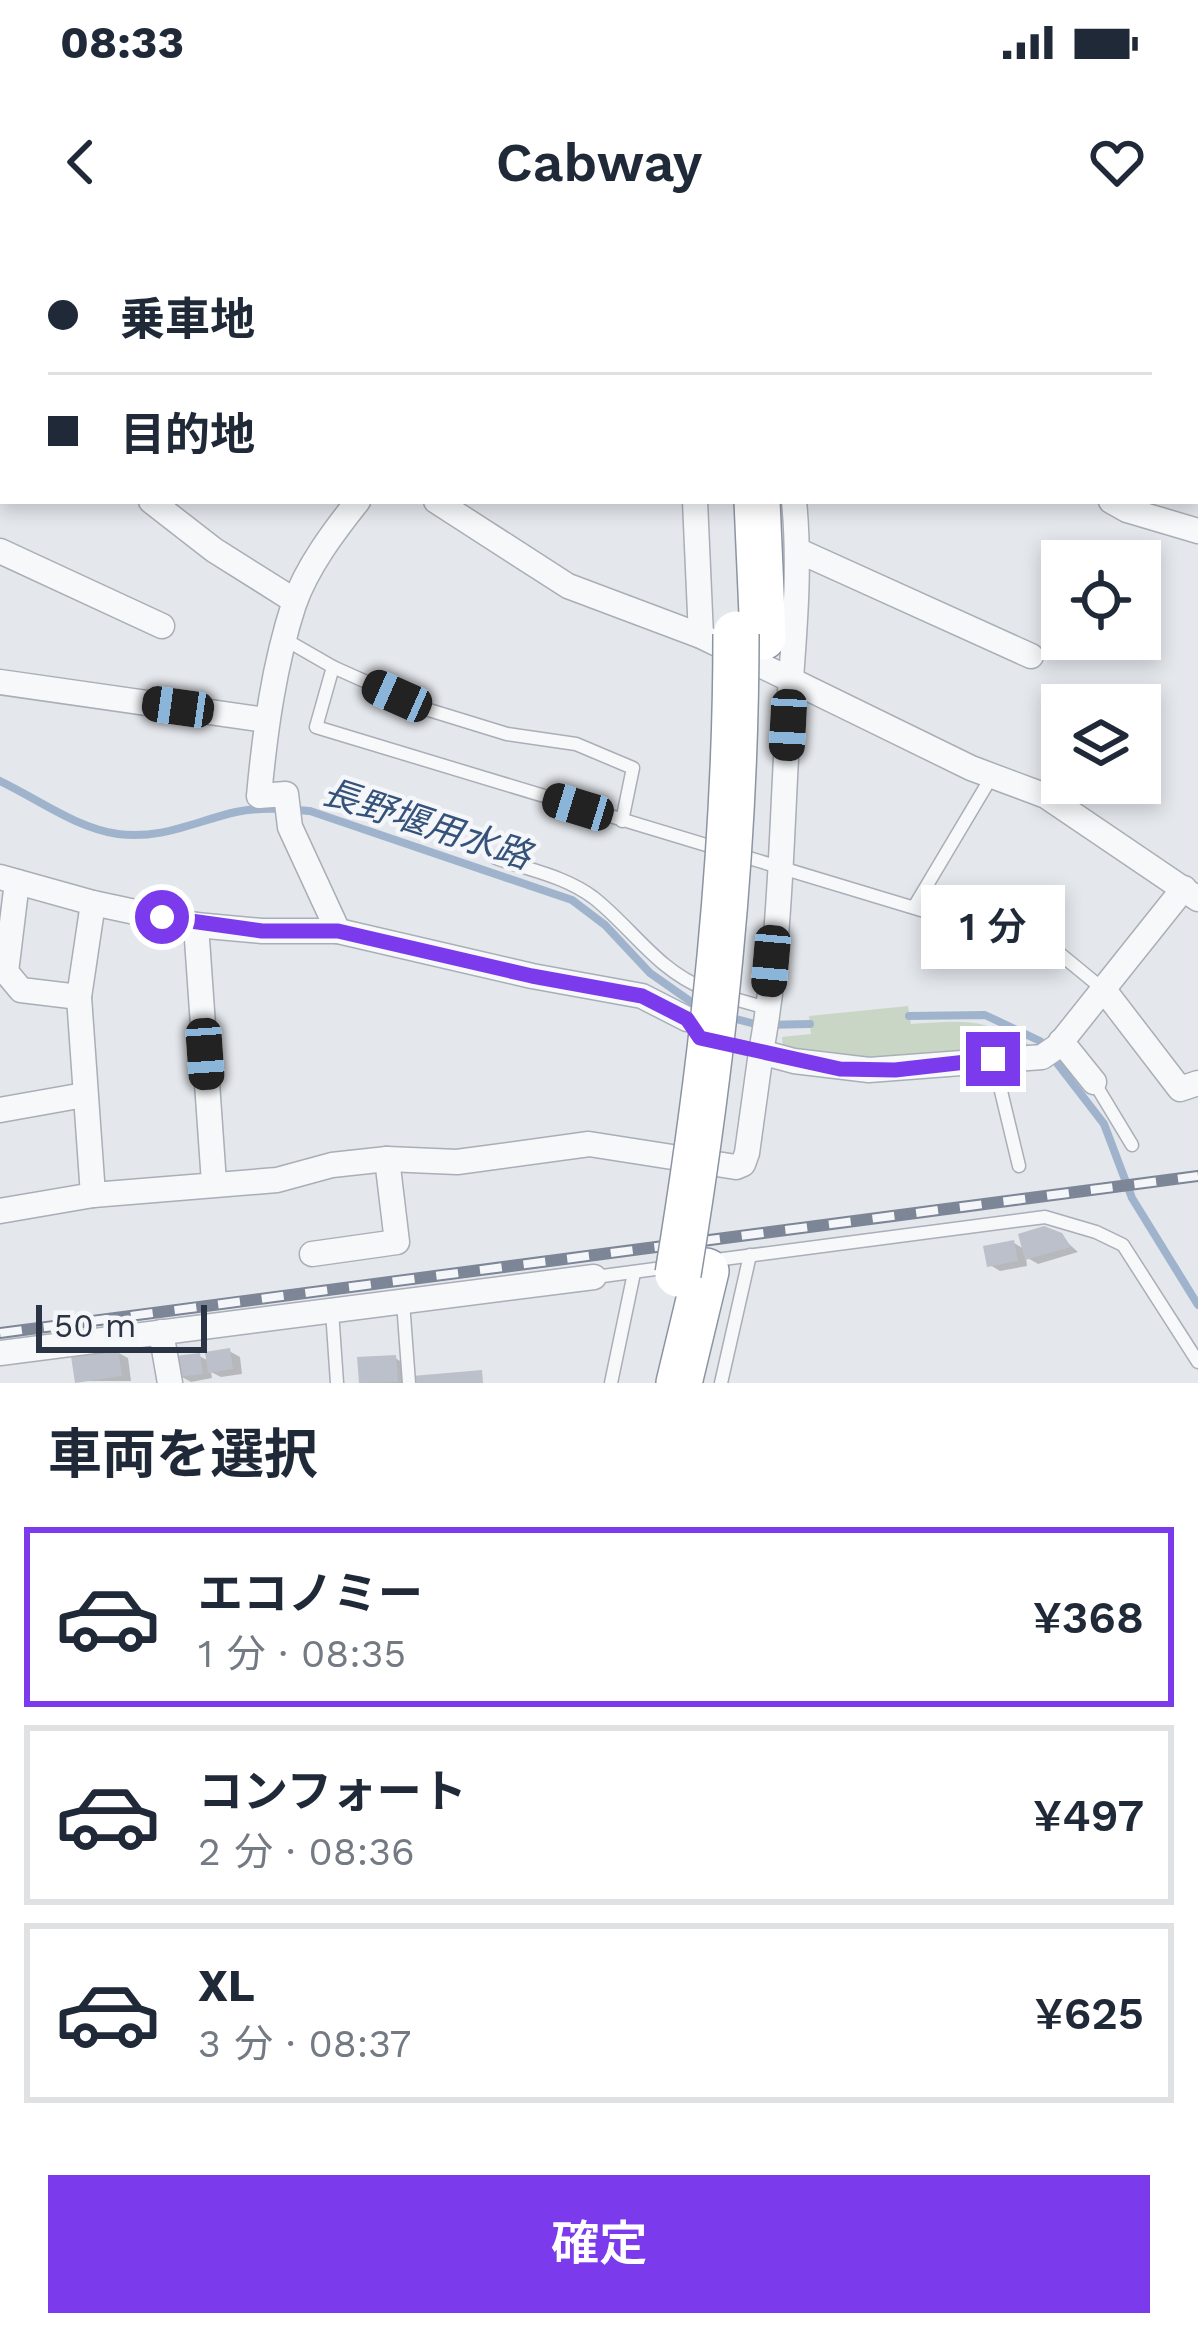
<!DOCTYPE html>
<html lang="ja">
<meta charset="utf-8">
<style>
:root{--surface:#fff;--page:#f2f2f3;--text:#1f2937;--muted:#747a83;--line:#e0e1e3;--accent:#7c3aed}
body{margin:0;font-family:"Work Sans","Noto Sans JP",sans-serif;background:var(--page);color:var(--text);height:100vh;display:flex;flex-direction:column;font-size:45px;white-space:nowrap}
*{box-sizing:border-box;margin:0}
p{font-size:39px;color:var(--muted)}
.icon{flex:none;width:66px;height:66px;fill:none;stroke:currentColor;stroke-width:2;stroke-linecap:round;stroke-linejoin:round}
.map{position:relative;height:1143px;overflow:hidden}
.panel{display:flex;flex-direction:column;background:var(--surface);flex:1}
.panel>*{flex:none}
.top-card{position:absolute;left:0px;top:0px;width:1200px;height:264px;box-shadow:0 6px 18px #0003;display:grid;align-content:center;height:264px;padding:0 48px;background:var(--surface)}
.controls{position:absolute;left:1041px;top:300px;display:grid;gap:24px}
.controls a{display:grid;place-items:center;width:120px;height:120px;border-radius:0px;background:var(--surface);box-shadow:0 6px 18px #0003;font-size:60px}
.scale{position:absolute;left:36px;bottom:30px;width:171px;box-sizing:border-box;padding-left:12px;border:6px solid #2b3445;border-top:0;font-size:33px;line-height:42px;white-space:nowrap;color:#2b3445;-webkit-text-stroke:9px #f4f6f9;paint-order:stroke}
.end{position:absolute;width:54px;height:54px;margin:-27px;border:15px solid #7c3aed;background:#fff;box-shadow:0 0 0 6px #fff}
.from{border-radius:50%}
.bubble{position:absolute;height:84px;border-radius:0px;background:var(--surface);box-shadow:0 6px 18px #0003;font-size:39px;font-weight:600;line-height:84px;text-align:center}
.car{position:absolute;width:36px;height:72px;margin:-36px -18px;border-radius:15px;box-shadow:0 0 9px 3px #0007;background:linear-gradient(#222 24%,#8ab4d8 0 40%,#222 0 76%,#8ab4d8 0 86%,#222 0)}
.top-card b{display:flex;align-items:center;gap:42px;height:114px;font-size:45px}
.top-card b+b{border-top:3px solid var(--line)}
.top-card i{width:30px;height:30px;background:var(--text)}
ul{padding:0;list-style:none}
li{display:flex;align-items:center;gap:36px;height:180px;margin:0 24px 18px;padding:0 24px;border:6px solid var(--line);border-radius:0px}
li div{flex:1}
li b{display:block;font-size:45px}
li em{font-style:normal;font-weight:600}
li.active{border-color:var(--accent)}
li>.icon{width:108px;height:108px;stroke-width:1.5}
h2{padding:0 48px;font-size:54px;line-height:144px}
.action{display:flex;gap:24px;margin-top:auto;padding:24px 48px}
.action a{flex:1;height:138px;border-radius:0px;background:var(--accent);color:#fff;font-size:48px;font-weight:600;line-height:138px;text-align:center}
.status{display:flex;justify-content:space-between;align-items:center;height:84px;padding:0 60px;background:var(--surface);direction:ltr}
.status svg{height:33px;fill:currentColor}
header{display:flex;justify-content:space-between;align-items:center;height:156px;padding:0 48px;background:var(--surface);font-size:54px;font-weight:600}
.map>svg:first-child{display:block}
</style>
<div class="status"><b>08:33</b><svg viewBox="0 0 49 12"><path d="M0 12V9h3v3zM5 12V6h3v6zM10 12V3h3v9zM15 12V0h3v12zM26 1h20v11H26zM47 4h2v5h-2z"/></svg></div>
<header><svg class="icon" aria-label="back" viewBox="0 0 24 24"><path d="M15 5l-7 7 7 7"/></svg>Cabway<svg class="icon" aria-label="heart" viewBox="0 0 24 24"><path d="M12 20l-8-8c-3-5 5-10 8-4 3-6 11-1 8 4z"/></svg></header>
<div class="map">
<svg width="1198" height="1143" viewBox="0 0 1198 1143">
<rect width="100%" height="100%" fill="#e4e7ec"/>
<path fill="#c9d6c5" d="M908 766 911 784C969 780 983 778 1035 808L882 823 783 812 782 797 811 794 809 776Z"/>
<g fill="#0003">
<polygon points="1060,996 1078,1012 1038,1024 1026,1017 1027,1026 1000,1031 990,1025 1014,1003 1026,1010"/>
<polygon points="229,1111 240,1117 242,1134 221,1137 211,1132 212,1138 191,1142 180,1136 199,1116 209,1121"/>
<polygon points="117,1112 128,1118 131,1141 78,1141"/>
<polygon points="395,1118 405,1124 407,1143 362,1143"/>
</g>
<g fill="none" stroke-linecap="round" stroke-linejoin="round">
<g stroke="#9fb4cc" stroke-width="8">
<path d="M0 541C38 559 76 588 118 594 161 600 196 581 236 572 261 567 285 569 310 571L572 660 605 685 650 733 697 766"/>
<polyline points="909,776 985,775 1040,801 1104,884 1132,958 1198,1065"/>
<polyline points="728,777 759,785 810,784"/>
</g>
</g>
<g fill="#bbc0ca">
<polygon points="1044,986 1062,993 1071,1007 1025,1020 1018,994"/>
<polygon points="1014,1000 1018,1021 987,1027 983,1006"/>
<polygon points="230,1108 233,1129 208,1133 205,1112"/>
<polygon points="118,1109 122,1136 75,1143 71,1116"/>
<polygon points="200,1113 203,1134 178,1137 175,1116"/>
<polygon points="396,1115 398,1142 359,1143 357,1117"/>
<polygon points="482,1130 483,1143 413,1143 412,1136"/>
</g>
<g fill="none" stroke-linecap="round" stroke-linejoin="round">
<g stroke="#a9aeb7" stroke-width="15">
<g id="lane">
<polyline points="1184,0 1193,3"/>
<polyline points="286,400 333,427 429,470 507,494 576,504 633,528 622,581"/>
<polyline points="333,427 316,487 1040,706 1059,713 1104,750"/>
<path d="M496 618C529 630 565 636 594 658 633 689 657 730 705 749"/>
<polyline points="914,667 992,536"/>
<polyline points="724,756 767,768"/>
<polyline points="720,802 761,812"/>
<polyline points="994,822 1019,926"/>
<polyline points="1094,842 1132,905"/>
<polyline points="708,1021 1045,977 1096,992 1123,1005 1198,1122"/>
<polyline points="595,1037 670,1027"/>
<polyline points="403,1062 409,1143"/>
<polyline points="332,1071 337,1143"/>
<polyline points="611,1143 634,1033"/>
<polyline points="721,1143 750,1015"/>
</g>
</g>
<g stroke="#a9aeb7" stroke-width="27">
<g id="street">
<polyline points="129,0 132,3"/>
<polyline points="660,0 660,3"/>
<polyline points="759,0 759,3"/>
<polyline points="539,3 540,0"/>
<polyline points="908,3 912,0"/>
<polyline points="0,6 4,0"/>
<polyline points="0,143 3,146"/>
<polyline points="151,261 214,310 295,361"/>
<polyline points="436,261 568,346 701,396 971,528 1046,556 1198,659"/>
<polyline points="695,261 701,396"/>
<path d="M794 261C802 342 791 419 787 500 781 603 780 710 761 812L794 821 869 830 1042 817 1058 806 1184 648"/>
<polyline points="1111,261 1127,270 1198,291"/>
<polyline points="0,311 162,386"/>
<polyline points="799,311 1031,416"/>
<polyline points="0,442 266,480"/>
<polyline points="0,637 93,663 196,685 262,691 338,691 532,736 642,756 687,779"/>
<polyline points="17,642 6,732 21,750 79,757"/>
<polyline points="93,663 79,757 93,955"/>
<polyline points="196,685 214,943"/>
<path d="M338 691 290 587 286 554 259 556C265 491 274 425 294 364 307 327 334 291 358 261"/>
<polyline points="1104,750 1180,849 1198,843"/>
<polyline points="1061,801 1094,842"/>
<polyline points="0,870 84,855"/>
<polyline points="0,971 93,955 277,940 332,925 387,919 457,922 589,904 736,927 743,924 747,913 761,812"/>
<polyline points="312,1014 397,1002 387,919"/>
<polyline points="161,1092 170,1143"/>
<polyline points="0,1113 594,1037"/>
</g>
</g>
<g stroke="#8b94a3" stroke-width="48">
<g id="highway">
<polyline points="696,0 696,3"/>
<polyline points="757,261 763,397"/>
<polyline points="679,1143 706,1031"/>
</g>
</g>
<use href="#lane" stroke="#f7f8fa" stroke-width="12"/>
<use href="#street" stroke="#f7f8fa" stroke-width="24"/>
<use href="#highway" stroke="#fff" stroke-width="45"/>
<g stroke="#7d8696" stroke-width="12">
<polyline id="rail" points="0,1093 1198,936"/>
</g>
<use href="#rail" stroke="#f4f6f9" stroke-width="8" stroke-dasharray="22" stroke-linecap="butt"/>
<g stroke="#8b94a3" stroke-width="48" stroke-linecap="butt">
<path id="highway-bridge" d="M678 1034C713 821 736 610 736 394"/>
</g>
<use href="#highway-bridge" stroke="#fff" stroke-width="45"/>
</g>
<g fill="none" stroke-linecap="round" stroke-linejoin="round">
<polyline stroke="#7c3aed" stroke-width="15" points="162,677 262,691 338,691 532,736 642,756 687,779 700,798 840,829 895,830 993,819"/>
</g>
<g text-anchor="middle" dominant-baseline="central" stroke-width="9" stroke-linejoin="round" paint-order="stroke">
<g font-size="36" font-style="italic" fill="#34527a" stroke="#f4f6f9">
<text transform="translate(427 584) rotate(18)">長野堰用水路</text>
</g>
</g>
</svg>
<div class="controls">
<a><svg class="icon" aria-label="locate" viewBox="0 0 24 24"><circle cx="12" cy="12" r="6"/><path d="M12 2v4M12 18v4M2 12h4M18 12h4"/></svg></a>
<a><svg class="icon" aria-label="layers" viewBox="0 0 24 24"><path d="M12 4l9 5-9 5-9-5zM3 14l9 5 9-5"/></svg></a>
</div>
<div class="scale">50 m</div>
<i class="end from" style="left:162px;top:677px"></i>
<i class="end" style="left:993px;top:819px"></i>
<div class="bubble" style="left:921px;top:645px;width:144px">1 分</div>
<i class="car" style="left:397px;top:456px;rotate:294deg"></i>
<i class="car" style="left:178px;top:467px;rotate:278deg"></i>
<i class="car" style="left:788px;top:485px;rotate:183deg"></i>
<i class="car" style="left:578px;top:567px;rotate:287deg"></i>
<i class="car" style="left:771px;top:721px;rotate:185deg"></i>
<i class="car" style="left:205px;top:814px;rotate:176deg"></i>
<div class="top-card">
<b><i class="from"></i>乗車地</b>
<b><i></i>目的地</b>
</div>
</div>
<section class="panel">
<h2>車両を選択</h2>
<ul>
<li class="active"><svg class="icon" aria-label="car" viewBox="0 0 24 24"><path d="M5 17H2v-5l4-1 3-4h7l3 4 3 1v5h-3M9 17h6M6 11h13"/><circle cx="7" cy="17" r="2"/><circle cx="17" cy="17" r="2"/></svg><div><b>エコノミー</b><p>1 分 · 08:35</p></div><em>¥368</em></li>
<li><svg class="icon" aria-label="car" viewBox="0 0 24 24"><path d="M5 17H2v-5l4-1 3-4h7l3 4 3 1v5h-3M9 17h6M6 11h13"/><circle cx="7" cy="17" r="2"/><circle cx="17" cy="17" r="2"/></svg><div><b>コンフォート</b><p>2 分 · 08:36</p></div><em>¥497</em></li>
<li><svg class="icon" aria-label="car" viewBox="0 0 24 24"><path d="M5 17H2v-5l4-1 3-4h7l3 4 3 1v5h-3M9 17h6M6 11h13"/><circle cx="7" cy="17" r="2"/><circle cx="17" cy="17" r="2"/></svg><div><b>XL</b><p>3 分 · 08:37</p></div><em>¥625</em></li>
</ul>
<div class="action"><a>確定</a></div>
</section>
